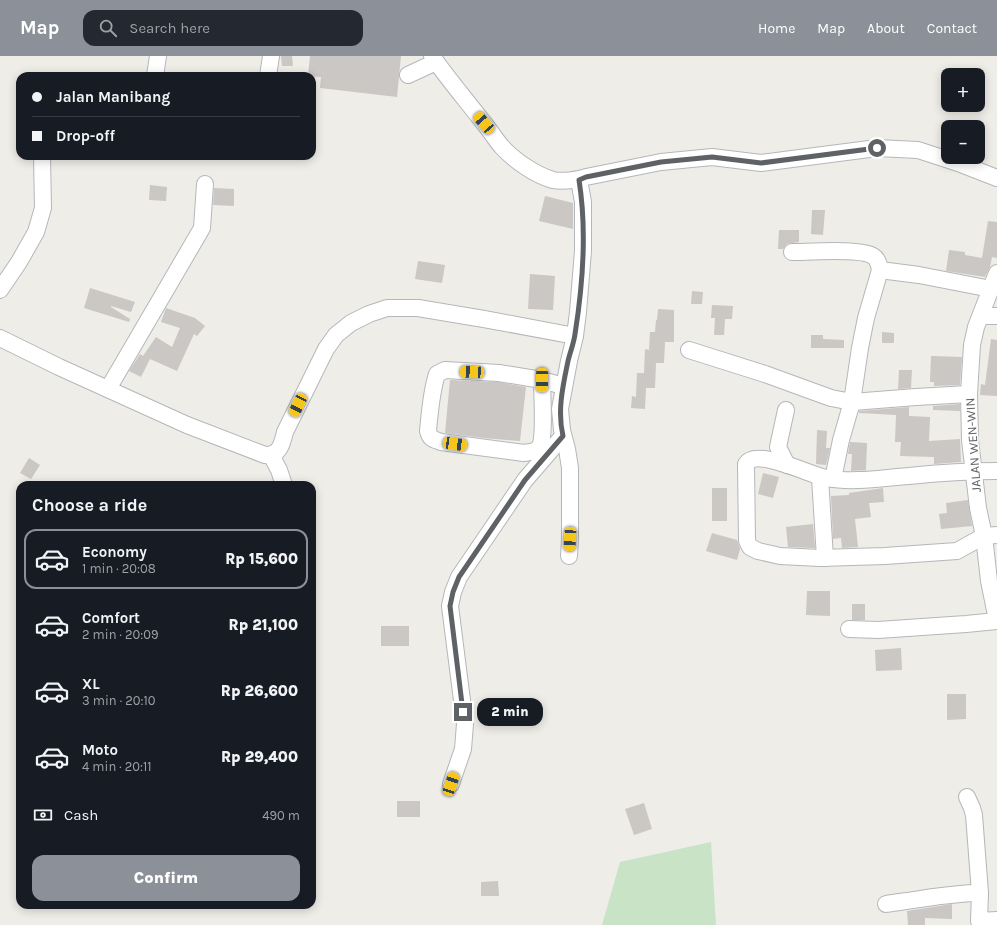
<!DOCTYPE html>
<meta charset="utf-8">
<style>
:root{--surface:#171b24;--page:#242831;--text:#f1f3f6;--muted:#9ea1a6;--line:#363941;--accent:#8c9099}
body{margin:0;font-family:Karla,sans-serif;background:var(--page);color:var(--text);height:100vh;display:flex;flex-direction:column;font-size:15px;white-space:nowrap}
*{box-sizing:border-box;margin:0}
p{font-size:13px;color:var(--muted)}
.icon{flex:none;width:22px;height:22px;fill:none;stroke:currentColor;stroke-width:2;stroke-linecap:round;stroke-linejoin:round}
.map{position:relative;flex:1;overflow:hidden}
.panel{position:absolute;left:16px;top:425px;width:300px;height:428px;display:flex;flex-direction:column;background:var(--surface);border-radius:12px;box-shadow:0 2px 10px #0003}
.panel>*{flex:none}
.hud{position:absolute;left:16px;top:16px;width:300px;height:88px;border-radius:12px;box-shadow:0 2px 10px #0003;display:grid;align-content:center;height:88px;padding:0 16px;background:var(--surface)}
.controls{position:absolute;left:941px;top:12px;display:grid;gap:8px}
.controls a{display:grid;place-items:center;width:44px;height:44px;border-radius:8px;background:var(--surface);box-shadow:0 2px 10px #0003;font-size:20px}
.end{position:absolute;width:18px;height:18px;margin:-9px;border:5px solid #5f6265;background:#fff;box-shadow:0 0 0 2px #fff}
.from{border-radius:50%}
.bubble{position:absolute;height:28px;border-radius:12px;background:var(--surface);box-shadow:0 2px 10px #0003;font-size:13px;font-weight:800;line-height:28px;text-align:center}
.car{position:absolute;width:12px;height:24px;margin:-12px -6px;border-radius:5px;box-shadow:0 0 3px 1px #0007;background:linear-gradient(#f5c518 24%,#345 0 40%,#f5c518 0 76%,#345 0 86%,#f5c518 0)}
.hud b{display:flex;align-items:center;gap:14px;height:38px;font-size:15px}
.hud b+b{border-top:1px solid var(--line)}
.hud i{width:10px;height:10px;background:var(--text)}
ul{padding:0;list-style:none}
li{display:flex;align-items:center;gap:12px;height:60px;margin:0 8px 6px;padding:0 8px;border:2px solid transparent;border-radius:12px}
li div{flex:1}
li b{display:block;font-size:15px}
li em{font-style:normal;font-weight:800}
li.on{border-color:var(--accent)}
li>.icon{width:36px;height:36px;stroke-width:1.5}
h2{padding:0 16px;font-size:18px;line-height:48px}
.pay{display:flex;align-items:center;gap:10px;height:44px;padding:0 16px;font-size:15px}
.pay p{margin-inline-start:auto}
.action{display:flex;gap:8px;margin-top:auto;padding:8px 16px}
.action a{flex:1;height:46px;border-radius:12px;background:var(--accent);color:#fff;font-size:16px;font-weight:800;line-height:46px;text-align:center}
header{display:flex;align-items:center;gap:24px;box-sizing:border-box;height:56px;padding:0 20px;background:var(--accent);color:#fff}
header strong{font-size:19px}
nav{display:flex;gap:22px;margin-inline-start:auto;font-size:14px}
.search{width:280px;height:36px;background:var(--page);display:flex;align-items:center;gap:10px;box-sizing:border-box;padding:0 14px;border-radius:12px;color:var(--muted);font-size:15px}
.map>svg:first-child{display:block}
</style>
<header>
<strong>Map</strong>
<div class="search"><svg class="icon" aria-label="search" viewBox="0 0 24 24"><circle cx="10" cy="10" r="6"/><path d="M15 15l6 6"/></svg>Search here</div>
<nav><a>Home</a><a>Map</a><a>About</a><a>Contact</a></nav>
</header>
<div class="map">
<svg width="997" height="869" viewBox="0 0 997 869">
<rect width="100%" height="100%" fill="#efede7"/>
<polygon fill="#c9e3c7" points="711,786 716,869 602,869 620,806"/>
<g fill="#cac7c4">
<polygon points="281,0 292,0 293,10 282,10"/>
<polygon points="310,0 401,0 397,41 320,32 321,21 308,20"/>
<polygon points="150,129 167,131 166,145 149,144"/>
<polygon points="214,132 234,133 234,150 213,149"/>
<polygon points="545,140 573,147 573,173 539,165"/>
<polygon points="812,154 825,154 823,179 811,178"/>
<polygon points="988,165 997,166 997,202 992,201 990,211 985,221 946,215 949,194 965,196 965,199 982,202"/>
<polygon points="779,174 799,174 799,186 787,188 783,193 778,193"/>
<polygon points="418,205 445,209 442,227 415,223"/>
<polygon points="530,218 555,220 553,254 528,253"/>
<polygon points="90,232 135,246 131,256 111,250 111,251 130,263 129,266 84,252"/>
<polygon points="692,235 703,236 702,248 691,248"/>
<polygon points="712,249 733,250 732,263 725,263 724,279 714,279 715,262 711,262"/>
<polygon points="166,252 195,262 205,270 197,280 194,278 177,315 150,303 141,321 129,315 140,298 143,300 156,281 172,291 180,272 161,266"/>
<polygon points="658,253 674,254 674,286 665,286 664,307 656,307 655,332 646,332 645,353 631,352 632,340 636,341 637,317 644,317 645,293 649,294 650,276 655,276 656,264 657,264"/>
<polygon points="882,276 894,277 894,287 882,287"/>
<polygon points="811,279 823,279 823,283 844,284 844,292 811,292"/>
<polygon points="991,283 997,284 997,340 980,339 981,328 985,329"/>
<polygon points="931,300 962,301 960,329 934,330 934,326 930,326"/>
<polygon points="899,314 912,314 911,332 898,333"/>
<polygon points="450,324 498,326 526,331 520,385 484,382 445,377"/>
<polygon points="960,348 960,355 933,354 933,350"/>
<polygon points="909,351 909,360 930,361 929,385 960,383 961,406 934,408 934,401 900,400 901,386 895,386 896,359 859,357 859,355"/>
<polygon points="817,374 827,375 826,392 830,392 826,409 816,408"/>
<polygon points="850,386 867,387 866,414 851,415 852,398 848,398"/>
<polygon points="29,402 40,409 31,423 20,417"/>
<polygon points="763,417 779,421 773,442 758,438"/>
<rect x="712" y="432" width="15" height="33"/>
<polygon points="883,432 884,446 869,447 871,461 855,463 858,491 842,492 841,482 833,483 831,440 849,439 849,437"/>
<polygon points="968,444 972,470 941,473 939,458 947,457 946,447"/>
<polygon points="813,468 815,492 788,491 786,471"/>
<polygon points="712,477 737,484 740,493 737,504 706,495"/>
<polygon points="807,535 830,535 830,560 806,559"/>
<rect x="852" y="548" width="13" height="16"/>
<rect x="381" y="570" width="28" height="20"/>
<polygon points="901,592 902,614 876,615 875,594"/>
<polygon points="947,638 966,638 966,663 947,664"/>
<rect x="397" y="745" width="23" height="16"/>
<polygon points="644,747 652,773 634,779 625,753"/>
<polygon points="498,825 499,840 481,840 481,826"/>
<polygon points="952,848 952,863 925,862 925,869 908,869 907,855"/>
</g>
<g fill="none" stroke-linecap="round" stroke-linejoin="round">
<g stroke="#b4b7ba" stroke-width="18">
<g id="minor">
<path d="M432 0C448 23 466 44 483 66 490 74 495 83 502 91 514 104 535 119 553 124 562 126 578 124 586 121L661 106 712 101 761 107 877 92 918 94 961 108 997 122"/>
<polyline points="408,19 436,6"/>
<polyline points="155,20 158,0"/>
<polyline points="268,20 271,0"/>
<path d="M792 196C808 196 861 192 873 200 878 203 879 209 880 214L919 219 991 233"/>
<polyline points="997,217 976,271 972,289 969,338 970,384 978,452 984,480 989,525 997,564"/>
<polyline points="0,234 19,206 36,176 43,152 42,100"/>
<polyline points="981,260 997,260"/>
<path d="M0 282 59 311 187 369 265 399C279 400 282 389 285 376L326 293 336 279 351 267 369 258 387 252H418L484 263 575 280"/>
<polyline points="689,294 765,318 831,342 852,346 916,341 969,338"/>
<path d="M542 324C542 337 545 380 540 390 537 396 529 396 524 397L441 386C433 383 430 383 428 375 430 355 431 337 437 318L445 314 499 317 542 324 563 330"/>
<polyline points="108,333 202,172 205,128"/>
<polyline points="786,354 778,391 787,409"/>
<polyline points="271,399 279,414 284,429"/>
<path d="M997 415C967 415 938 417 909 420 882 422 853 427 826 422 812 420 756 391 746 408L747 485 750 491 758 495 780 500 820 502 852 501 885 500 957 495 984 480 997 479"/>
<polyline points="820,421 825,502"/>
<polyline points="833,423 841,384 852,346 860,292 866,262 880,214"/>
<polyline points="569,500 570,483 570,412 567,393 562,374 560,353 569,305 575,280 578,256 583,195 583,146 579,124"/>
<polyline points="849,573 878,574 966,568 997,565"/>
<polyline points="451,728 463,693 465,668 450,550 453,536 459,521 525,424 563,380"/>
<polyline points="967,741 972,752 974,759 980,837"/>
<path d="M886 848C897 846 909 845 920 843 940 840 959 837 980 837L979 865 997 864"/>
</g>
</g>
<use href="#minor" stroke="#fff" stroke-width="16"/>
</g>
<g fill="none" stroke-linecap="round" stroke-linejoin="round">
<path stroke="#5f6265" stroke-width="5" d="M463 656 450 550 453 536 459 521 525 424 563 380C557 355 563 329 568 305 570 296 574 287 575 278 583 228 587 174 579 124L586 121 661 106 712 101 761 107 877 92"/>
</g>
<g text-anchor="middle" dominant-baseline="central" stroke-width="3" stroke-linejoin="round" paint-order="stroke">
<g font-size="13" fill="#5f6265" stroke="#fff">
<text transform="translate(973 389) rotate(-94)">JALAN WEN-WIN</text>
</g>
</g>
</svg>
<div class="controls">
<a>+</a>
<a>−</a>
</div>
<i class="end from" style="left:877px;top:92px"></i>
<i class="end" style="left:463px;top:656px"></i>
<div class="bubble" style="left:477px;top:642px;width:66px">2 min</div>
<i class="car" style="left:484px;top:67px;rotate:319deg"></i>
<i class="car" style="left:472px;top:316px;rotate:273deg"></i>
<i class="car" style="left:542px;top:324px;rotate:180deg"></i>
<i class="car" style="left:298px;top:349px;rotate:206deg"></i>
<i class="car" style="left:455px;top:388px;rotate:98deg"></i>
<i class="car" style="left:570px;top:483px;rotate:183deg"></i>
<i class="car" style="left:451px;top:728px;rotate:19deg"></i>
<div class="hud">
<b><i class="from"></i>Jalan Manibang</b>
<b><i></i>Drop-off</b>
</div>
<section class="panel">
<h2>Choose a ride</h2>
<ul>
<li class="on"><svg class="icon" aria-label="car" viewBox="0 0 24 24"><path d="M5 17H2v-5l4-1 3-4h7l3 4 3 1v5h-3M9 17h6M6 11h13"/><circle cx="7" cy="17" r="2"/><circle cx="17" cy="17" r="2"/></svg><div><b>Economy</b><p>1 min · 20:08</p></div><em>Rp 15,600</em></li>
<li><svg class="icon" aria-label="car" viewBox="0 0 24 24"><path d="M5 17H2v-5l4-1 3-4h7l3 4 3 1v5h-3M9 17h6M6 11h13"/><circle cx="7" cy="17" r="2"/><circle cx="17" cy="17" r="2"/></svg><div><b>Comfort</b><p>2 min · 20:09</p></div><em>Rp 21,100</em></li>
<li><svg class="icon" aria-label="car" viewBox="0 0 24 24"><path d="M5 17H2v-5l4-1 3-4h7l3 4 3 1v5h-3M9 17h6M6 11h13"/><circle cx="7" cy="17" r="2"/><circle cx="17" cy="17" r="2"/></svg><div><b>XL</b><p>3 min · 20:10</p></div><em>Rp 26,600</em></li>
<li><svg class="icon" aria-label="car" viewBox="0 0 24 24"><path d="M5 17H2v-5l4-1 3-4h7l3 4 3 1v5h-3M9 17h6M6 11h13"/><circle cx="7" cy="17" r="2"/><circle cx="17" cy="17" r="2"/></svg><div><b>Moto</b><p>4 min · 20:11</p></div><em>Rp 29,400</em></li>
</ul>
<div class="pay"><svg class="icon" aria-label="cash" viewBox="0 0 24 24"><path d="M3 7h18v10H3z"/><circle cx="12" cy="12" r="2"/></svg>Cash<p>490 m</p></div>
<div class="action"><a>Confirm</a></div>
</section>
</div>
